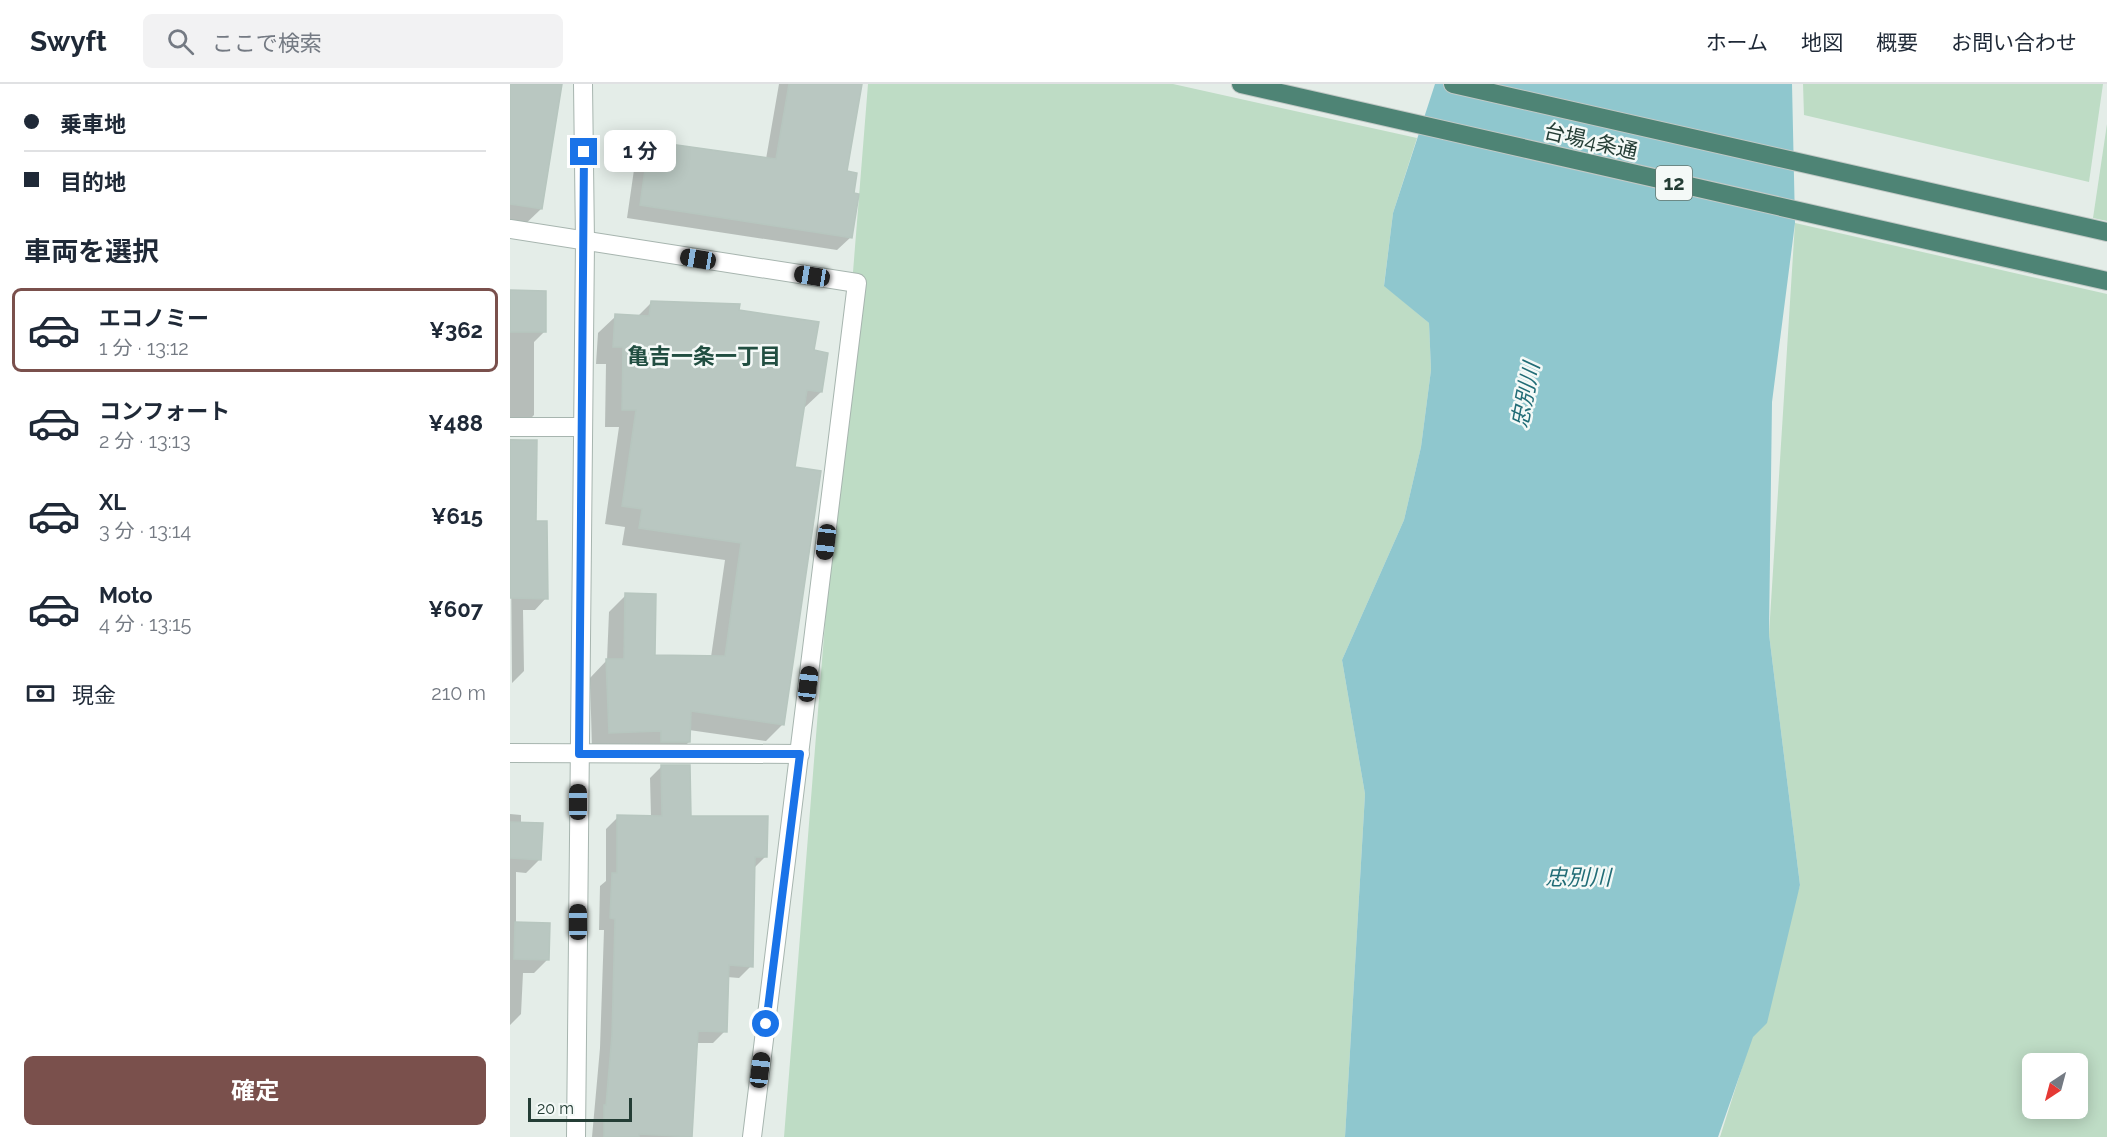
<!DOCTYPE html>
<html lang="ja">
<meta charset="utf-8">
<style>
:root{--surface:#fff;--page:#f2f2f3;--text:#1f2937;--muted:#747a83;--line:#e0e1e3;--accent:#7a504c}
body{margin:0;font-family:Raleway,"Noto Sans JP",sans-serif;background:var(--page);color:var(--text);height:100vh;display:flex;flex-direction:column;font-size:22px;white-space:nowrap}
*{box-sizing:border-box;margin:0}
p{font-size:20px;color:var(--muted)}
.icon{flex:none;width:33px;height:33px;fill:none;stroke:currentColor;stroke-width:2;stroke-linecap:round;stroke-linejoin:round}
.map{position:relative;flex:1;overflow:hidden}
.details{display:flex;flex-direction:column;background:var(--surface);width:510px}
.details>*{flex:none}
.guide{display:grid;align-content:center;height:132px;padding:0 24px;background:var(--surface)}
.needle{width:39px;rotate:216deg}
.controls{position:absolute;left:1512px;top:969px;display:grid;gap:12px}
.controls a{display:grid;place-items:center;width:66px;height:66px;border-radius:9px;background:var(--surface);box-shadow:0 3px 15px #0003;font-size:30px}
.scale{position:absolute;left:18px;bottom:15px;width:104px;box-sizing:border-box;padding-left:6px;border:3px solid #243d35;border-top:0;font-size:16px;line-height:21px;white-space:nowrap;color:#243d35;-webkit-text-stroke:4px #f4f9f7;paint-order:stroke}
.end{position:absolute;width:27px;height:27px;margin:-14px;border:8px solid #1a73e8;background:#fff;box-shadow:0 0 0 3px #fff}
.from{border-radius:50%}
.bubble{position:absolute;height:42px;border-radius:9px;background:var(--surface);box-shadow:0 3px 15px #0003;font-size:20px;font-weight:700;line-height:42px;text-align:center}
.car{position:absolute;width:18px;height:36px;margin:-18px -9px;border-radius:8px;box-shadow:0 0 4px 2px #0007;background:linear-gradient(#222 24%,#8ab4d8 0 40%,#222 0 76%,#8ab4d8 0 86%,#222 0)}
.guide b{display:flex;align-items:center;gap:21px;height:57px;font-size:22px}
.guide b+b{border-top:2px solid var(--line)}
.guide i{width:15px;height:15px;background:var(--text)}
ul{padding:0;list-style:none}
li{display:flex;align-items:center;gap:18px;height:84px;margin:0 12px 9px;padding:0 12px;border:3px solid transparent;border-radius:9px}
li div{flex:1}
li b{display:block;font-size:22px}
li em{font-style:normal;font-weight:700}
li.current{border-color:var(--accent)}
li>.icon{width:54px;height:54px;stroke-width:1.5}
h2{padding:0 24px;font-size:27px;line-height:72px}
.pay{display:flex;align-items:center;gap:15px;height:66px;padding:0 24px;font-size:22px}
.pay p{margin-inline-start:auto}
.primary-button{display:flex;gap:12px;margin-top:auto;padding:12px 24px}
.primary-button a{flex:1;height:69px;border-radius:9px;background:var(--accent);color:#fff;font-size:24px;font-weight:700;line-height:69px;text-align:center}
header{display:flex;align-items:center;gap:36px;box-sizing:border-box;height:84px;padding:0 30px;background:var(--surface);border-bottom:2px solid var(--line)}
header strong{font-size:28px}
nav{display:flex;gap:33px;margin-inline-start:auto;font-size:21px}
.search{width:420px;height:54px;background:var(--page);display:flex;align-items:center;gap:15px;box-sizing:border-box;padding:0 21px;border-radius:9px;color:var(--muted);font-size:22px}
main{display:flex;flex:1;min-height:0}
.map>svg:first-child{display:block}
</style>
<header>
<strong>Swyft</strong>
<div class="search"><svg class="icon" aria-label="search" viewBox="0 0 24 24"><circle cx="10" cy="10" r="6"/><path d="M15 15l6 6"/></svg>ここで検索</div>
<nav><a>ホーム</a><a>地図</a><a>概要</a><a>お問い合わせ</a></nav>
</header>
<main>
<section class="details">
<div class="guide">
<b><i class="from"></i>乗車地</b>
<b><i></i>目的地</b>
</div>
<h2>車両を選択</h2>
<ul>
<li class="current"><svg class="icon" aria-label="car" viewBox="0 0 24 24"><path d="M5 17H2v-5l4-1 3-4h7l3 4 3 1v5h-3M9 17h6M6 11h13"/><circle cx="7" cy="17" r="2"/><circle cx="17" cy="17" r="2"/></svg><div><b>エコノミー</b><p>1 分 · 13:12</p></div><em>¥362</em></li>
<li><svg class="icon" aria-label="car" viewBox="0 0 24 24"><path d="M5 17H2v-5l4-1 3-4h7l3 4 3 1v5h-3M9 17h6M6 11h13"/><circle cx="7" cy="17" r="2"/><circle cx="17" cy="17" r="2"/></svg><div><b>コンフォート</b><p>2 分 · 13:13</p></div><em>¥488</em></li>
<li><svg class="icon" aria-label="car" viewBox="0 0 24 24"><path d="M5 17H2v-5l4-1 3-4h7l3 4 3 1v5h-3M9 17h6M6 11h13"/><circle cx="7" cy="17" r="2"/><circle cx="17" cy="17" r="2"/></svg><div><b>XL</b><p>3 分 · 13:14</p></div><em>¥615</em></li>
<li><svg class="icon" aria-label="car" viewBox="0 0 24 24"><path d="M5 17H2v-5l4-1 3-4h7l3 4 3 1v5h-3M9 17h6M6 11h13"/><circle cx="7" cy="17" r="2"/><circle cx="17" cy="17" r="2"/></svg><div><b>Moto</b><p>4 分 · 13:15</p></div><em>¥607</em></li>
</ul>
<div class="pay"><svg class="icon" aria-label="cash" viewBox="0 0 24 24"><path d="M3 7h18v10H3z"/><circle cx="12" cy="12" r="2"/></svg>現金<p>210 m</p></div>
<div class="primary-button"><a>確定</a></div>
</section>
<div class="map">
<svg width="1597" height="1053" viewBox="0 0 1597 1053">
<rect width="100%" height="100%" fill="#e4ede8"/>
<g fill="#bedcc5" fill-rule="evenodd">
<polygon points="358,0 663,0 907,54 883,129 874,201 919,239 921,286 911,363 894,436 832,576 855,710 835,1053 274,1053"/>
<polygon points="1293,0 1593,0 1579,98 1294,31"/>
<polygon points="1597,40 1597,137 1583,134"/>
<path d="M1285 139 1597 210V1053H1210L1290 801 1259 550ZM1522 980H1568V1024H1522Z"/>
</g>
<polygon fill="#8fc7ce" points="925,0 1282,0 1285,139 1262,318 1259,550 1290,801 1257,939 1243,953 1208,1053 835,1053 855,710 832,576 894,436 911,363 921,286 919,239 874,202 883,129"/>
<g fill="#0003">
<polygon points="0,0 50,0 31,125 9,146 0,145"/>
<polygon points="269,0 351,0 335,89 341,153 327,166 117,134 126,72 139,59 256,75"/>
<polygon points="0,207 34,248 24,258 24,331 12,343 0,343"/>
<polygon points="141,219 228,227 303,268 311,308 293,325 283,384 273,640 256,657 179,646 179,658 161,675 82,665 80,594 97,576 99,528 116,511 144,573 201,573 215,476 112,461 115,443 95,440 109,343 95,343 96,280 86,280 88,249 106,232 127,233"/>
<polygon points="0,355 26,357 24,439 36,514 25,526 13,526 14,587 2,599"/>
<polygon points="152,682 180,734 256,772 244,784 241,882 229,894 217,893 215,947 203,959 186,959 181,1053 82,1053 90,964 94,846 89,846 90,802 96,797 96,745 108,733 141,733 140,694"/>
<polygon points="0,730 11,731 11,740 29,776 16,789 6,788 6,840 37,876 24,889 13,889 11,930 0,941"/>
</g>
<g fill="#b9c7c1" stroke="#b7c6bf" stroke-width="1.5">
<polygon points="0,0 52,0 32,125 0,120"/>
<polygon points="279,0 352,0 337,87 347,89 344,109 349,110 342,154 130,121 139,57 266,75"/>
<polygon points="0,206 36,207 36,248 0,248"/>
<polygon points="141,217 230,220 229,226 309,238 304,266 318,269 312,308 297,306 285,383 311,387 274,641 181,627 180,658 151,658 151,647 99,649 96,575 114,575 115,509 146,510 145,571 215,572 231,459 129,444 132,425 112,422 126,326 112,326 113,263 103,263 105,230 139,232"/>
<polygon points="0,356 27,356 26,437 37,437 38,515 0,514"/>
<polygon points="151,681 180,681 181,732 258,732 257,773 245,773 243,883 219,881 217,948 188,947 182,1053 129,1050 129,1053 94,1053 94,1021 96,1021 102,951 105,835 100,834 102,789 107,789 107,731 152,732"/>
<polygon points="0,738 33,739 31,776 0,774"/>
<polygon points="5,838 40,839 39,876 4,875"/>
</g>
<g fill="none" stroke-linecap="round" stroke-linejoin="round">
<g stroke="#a7b5af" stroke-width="20">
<polyline id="service" points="0,343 73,343"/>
</g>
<g stroke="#a7b5af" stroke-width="20">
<g id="minor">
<polyline points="0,145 347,199 242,1053"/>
<polyline points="0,669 290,670"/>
<polyline points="66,1053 75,158 73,0"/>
</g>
</g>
<g stroke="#c2c9c6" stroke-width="20">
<g id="trunk">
<polyline points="731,0 1597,197"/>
<polyline points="943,0 1597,148"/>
</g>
</g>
<use href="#service" stroke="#fff" stroke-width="18"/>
<use href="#minor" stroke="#fff" stroke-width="18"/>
<use href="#trunk" stroke="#4e8475" stroke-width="18"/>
</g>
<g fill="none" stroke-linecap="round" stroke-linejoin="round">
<polyline stroke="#1a73e8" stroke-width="8" points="74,68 69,670 290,670 256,940"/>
</g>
<g text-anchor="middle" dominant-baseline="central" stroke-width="5" stroke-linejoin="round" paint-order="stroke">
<rect fill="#f4f9f7" stroke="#62756f" stroke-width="1.5" x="1146" y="82" width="36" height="34" rx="4.5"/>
<g font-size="20" font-weight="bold" fill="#243d35">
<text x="1164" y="99">12</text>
</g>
<g font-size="21" fill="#243d35" stroke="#f4f9f7">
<text transform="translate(1081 57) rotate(13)">台場4条通</text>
</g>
<g font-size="22" font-weight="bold" fill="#214e41" stroke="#f4f9f7">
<text x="194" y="272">亀吉一条一丁目</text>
</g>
<g font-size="22" font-style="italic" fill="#216c76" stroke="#f4f9f7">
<text transform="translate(1015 311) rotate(-79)">忠別川</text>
<text x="1068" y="793">忠別川</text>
</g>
</g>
</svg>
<div class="controls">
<a><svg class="needle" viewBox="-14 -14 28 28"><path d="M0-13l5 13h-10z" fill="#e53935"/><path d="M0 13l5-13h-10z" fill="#747a83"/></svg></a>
</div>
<div class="scale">20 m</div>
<i class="end from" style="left:256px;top:940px"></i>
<i class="end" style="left:74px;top:68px"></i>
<div class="bubble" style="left:94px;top:46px;width:72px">1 分</div>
<i class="car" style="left:188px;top:175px;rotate:279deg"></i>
<i class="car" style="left:302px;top:192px;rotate:279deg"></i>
<i class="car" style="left:316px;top:458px;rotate:187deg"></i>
<i class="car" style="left:298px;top:600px;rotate:7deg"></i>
<i class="car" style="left:68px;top:718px;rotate:0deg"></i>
<i class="car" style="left:68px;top:838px;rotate:0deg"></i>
<i class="car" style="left:250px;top:986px;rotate:7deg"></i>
</div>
</main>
